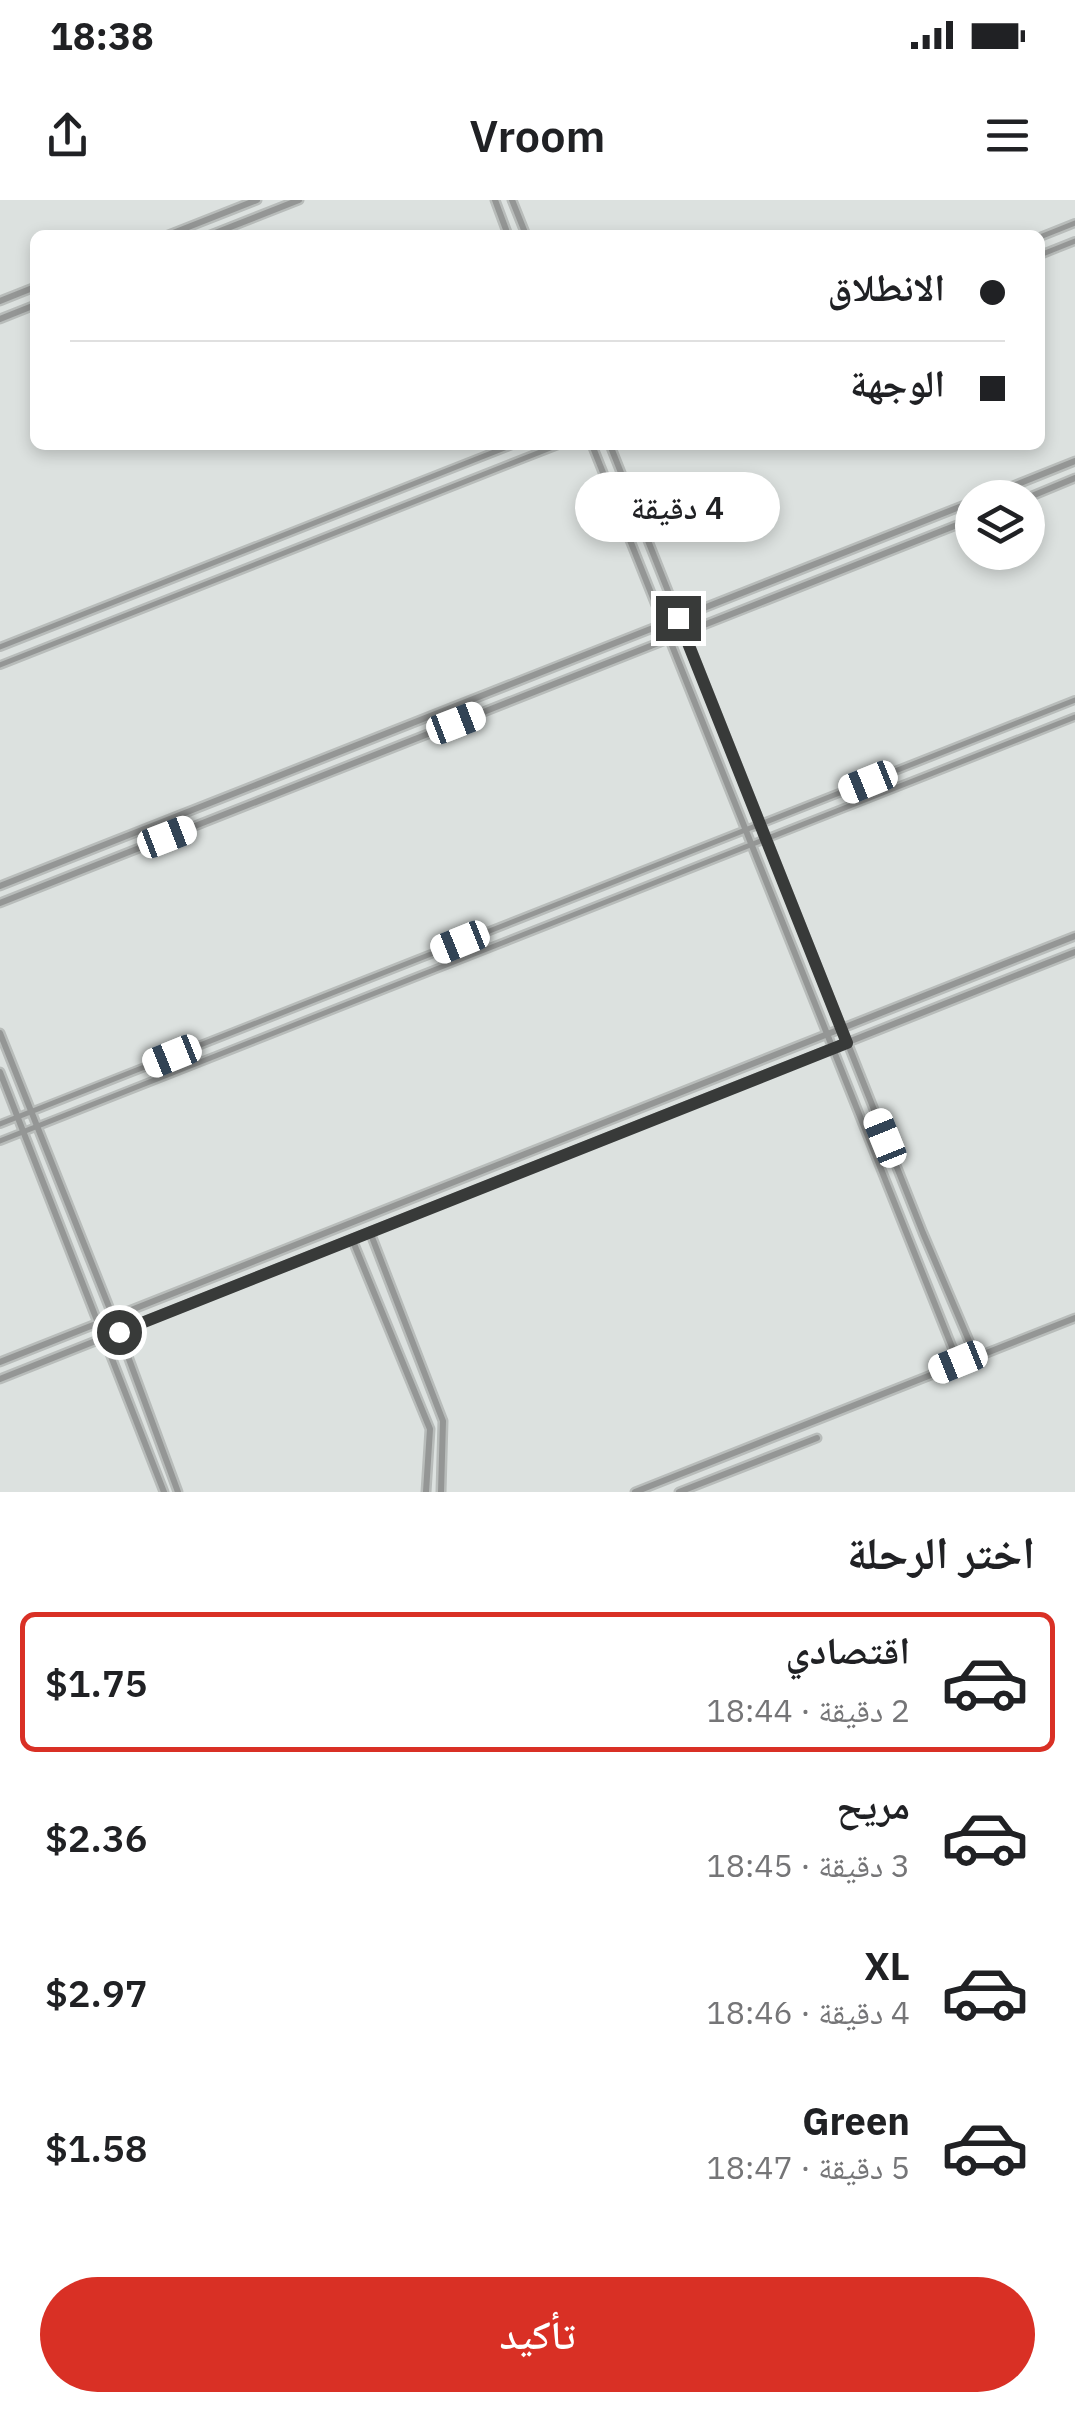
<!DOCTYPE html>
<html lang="ar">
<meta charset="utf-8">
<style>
:root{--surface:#fff;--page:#f2f2f2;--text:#202124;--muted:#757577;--line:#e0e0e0;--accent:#d93025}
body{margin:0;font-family:"IBM Plex Sans","Noto Naskh Arabic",sans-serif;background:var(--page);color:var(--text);direction:rtl;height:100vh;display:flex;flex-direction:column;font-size:38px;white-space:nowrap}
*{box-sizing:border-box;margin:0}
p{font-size:32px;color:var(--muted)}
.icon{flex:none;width:55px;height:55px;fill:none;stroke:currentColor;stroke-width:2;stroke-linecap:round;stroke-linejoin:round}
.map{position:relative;height:1292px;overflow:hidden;direction:ltr}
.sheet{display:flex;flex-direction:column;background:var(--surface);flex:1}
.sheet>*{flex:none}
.top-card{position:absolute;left:30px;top:30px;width:1015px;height:220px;border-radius:15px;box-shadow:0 5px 15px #0003;direction:rtl;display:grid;align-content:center;height:220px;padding:0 40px;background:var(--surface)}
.tools{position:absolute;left:955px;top:280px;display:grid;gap:20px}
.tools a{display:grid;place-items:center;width:90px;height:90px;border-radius:50%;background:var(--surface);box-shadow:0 5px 15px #0003;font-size:50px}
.end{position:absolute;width:45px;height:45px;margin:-22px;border:12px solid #383a39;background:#fff;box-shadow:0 0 0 5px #fff}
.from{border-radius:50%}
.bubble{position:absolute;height:70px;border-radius:35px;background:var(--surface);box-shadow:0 5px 15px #0003;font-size:32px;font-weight:600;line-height:70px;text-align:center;direction:rtl}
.car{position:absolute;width:30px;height:60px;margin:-30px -15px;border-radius:12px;box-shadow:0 0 8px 2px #0007;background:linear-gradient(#fff 24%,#345 0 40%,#fff 0 76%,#345 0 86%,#fff 0)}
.top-card b{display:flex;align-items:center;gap:35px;height:95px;font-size:38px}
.top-card b+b{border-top:2px solid var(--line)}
.top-card i{width:25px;height:25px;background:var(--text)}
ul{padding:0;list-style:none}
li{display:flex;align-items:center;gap:30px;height:140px;margin:0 20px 15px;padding:0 20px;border:5px solid transparent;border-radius:15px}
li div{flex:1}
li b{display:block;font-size:38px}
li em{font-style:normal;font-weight:600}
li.selected{border-color:var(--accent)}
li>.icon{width:90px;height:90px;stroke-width:1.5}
h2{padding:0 40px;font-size:45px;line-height:120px}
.button{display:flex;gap:20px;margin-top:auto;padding:20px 40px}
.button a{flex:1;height:115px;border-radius:60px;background:var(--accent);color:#fff;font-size:40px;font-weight:600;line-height:115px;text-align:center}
.status{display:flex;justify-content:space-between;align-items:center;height:70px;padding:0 50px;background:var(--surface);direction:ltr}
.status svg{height:28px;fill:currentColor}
header{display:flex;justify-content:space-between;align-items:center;height:130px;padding:0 40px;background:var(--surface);font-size:45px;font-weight:600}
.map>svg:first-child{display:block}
</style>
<div class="status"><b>18:38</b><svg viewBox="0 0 49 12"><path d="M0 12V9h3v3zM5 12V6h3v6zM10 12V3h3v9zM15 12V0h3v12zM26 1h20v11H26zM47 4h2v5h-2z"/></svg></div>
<header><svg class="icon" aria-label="menu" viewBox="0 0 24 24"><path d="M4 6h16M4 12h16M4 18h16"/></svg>Vroom<svg class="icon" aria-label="share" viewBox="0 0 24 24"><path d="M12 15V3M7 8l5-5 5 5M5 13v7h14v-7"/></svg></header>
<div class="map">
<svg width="1075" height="1292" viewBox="0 0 1075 1292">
<rect width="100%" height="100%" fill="#dce1df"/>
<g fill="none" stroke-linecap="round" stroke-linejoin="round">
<g stroke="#b8bcba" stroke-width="10">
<g id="minor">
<polyline points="1040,37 1075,23"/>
<polyline points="1040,55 1075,41"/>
<polyline points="0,447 512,245"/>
<polyline points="0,465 558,245"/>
<polyline points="0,924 1075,500"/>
<polyline points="0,941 1075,517"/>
</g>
</g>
<g stroke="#b8bcba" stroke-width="11">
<g id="tertiary">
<polyline points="495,0 508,35"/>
<polyline points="512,0 526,35"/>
<polyline points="168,35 257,0"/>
<polyline points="210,35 299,0"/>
<polyline points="0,101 35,87"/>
<polyline points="0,119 35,105"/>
<polyline points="592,245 958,1162"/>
<polyline points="610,245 923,1033 975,1155"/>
<polyline points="983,298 1075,261"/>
<polyline points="1027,298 1075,278"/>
<polyline points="0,686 972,302"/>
<polyline points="0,703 972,319"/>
<polyline points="0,833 119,1132 178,1292"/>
<polyline points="0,872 164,1292"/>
<polyline points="370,1032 443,1221 441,1292"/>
<polyline points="352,1039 430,1229 426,1292"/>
<polyline points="0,1162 1075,736"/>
<polyline points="0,1179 1075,752"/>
<polyline points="635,1292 1075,1118"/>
<polyline points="679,1292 817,1238"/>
</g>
</g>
<use href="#minor" stroke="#949695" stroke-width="5"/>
<use href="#tertiary" stroke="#949695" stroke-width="6"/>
</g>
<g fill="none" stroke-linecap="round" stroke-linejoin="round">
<polyline stroke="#383a39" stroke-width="12" points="119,1132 847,843 678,418"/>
</g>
</svg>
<div class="tools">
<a><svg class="icon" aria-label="layers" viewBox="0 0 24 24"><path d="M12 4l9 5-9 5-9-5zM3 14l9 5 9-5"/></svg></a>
</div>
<i class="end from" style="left:119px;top:1132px"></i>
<i class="end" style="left:678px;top:418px"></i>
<div class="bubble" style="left:575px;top:272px;width:205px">4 دقيقة</div>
<i class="car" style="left:456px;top:523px;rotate:69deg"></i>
<i class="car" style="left:868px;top:582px;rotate:248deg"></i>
<i class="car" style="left:167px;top:637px;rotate:69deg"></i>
<i class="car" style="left:460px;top:742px;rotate:248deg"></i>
<i class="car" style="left:172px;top:856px;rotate:248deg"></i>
<i class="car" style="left:885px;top:938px;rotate:338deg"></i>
<i class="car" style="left:958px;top:1162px;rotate:248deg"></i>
<div class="top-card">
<b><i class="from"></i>الانطلاق</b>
<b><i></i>الوجهة</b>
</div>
</div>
<section class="sheet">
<h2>اختر الرحلة</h2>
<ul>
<li class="selected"><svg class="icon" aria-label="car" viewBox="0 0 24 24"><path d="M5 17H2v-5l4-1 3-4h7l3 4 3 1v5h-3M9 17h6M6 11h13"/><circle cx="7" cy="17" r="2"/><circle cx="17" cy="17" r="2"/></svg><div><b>اقتصادي</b><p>2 دقيقة · 18:44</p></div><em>$1.75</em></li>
<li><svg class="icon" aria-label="car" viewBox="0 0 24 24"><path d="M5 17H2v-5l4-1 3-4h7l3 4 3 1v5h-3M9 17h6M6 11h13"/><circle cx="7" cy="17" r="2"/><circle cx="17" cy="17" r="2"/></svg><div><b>مريح</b><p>3 دقيقة · 18:45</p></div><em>$2.36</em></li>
<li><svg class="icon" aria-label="car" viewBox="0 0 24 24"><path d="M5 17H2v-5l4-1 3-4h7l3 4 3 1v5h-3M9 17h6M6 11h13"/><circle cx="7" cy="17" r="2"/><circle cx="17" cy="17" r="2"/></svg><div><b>XL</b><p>4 دقيقة · 18:46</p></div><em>$2.97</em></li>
<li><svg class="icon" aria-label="car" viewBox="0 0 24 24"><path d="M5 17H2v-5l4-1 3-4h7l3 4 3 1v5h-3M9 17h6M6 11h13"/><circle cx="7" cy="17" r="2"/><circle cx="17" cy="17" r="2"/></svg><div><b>Green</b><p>5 دقيقة · 18:47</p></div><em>$1.58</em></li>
</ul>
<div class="button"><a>تأكيد</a></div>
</section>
